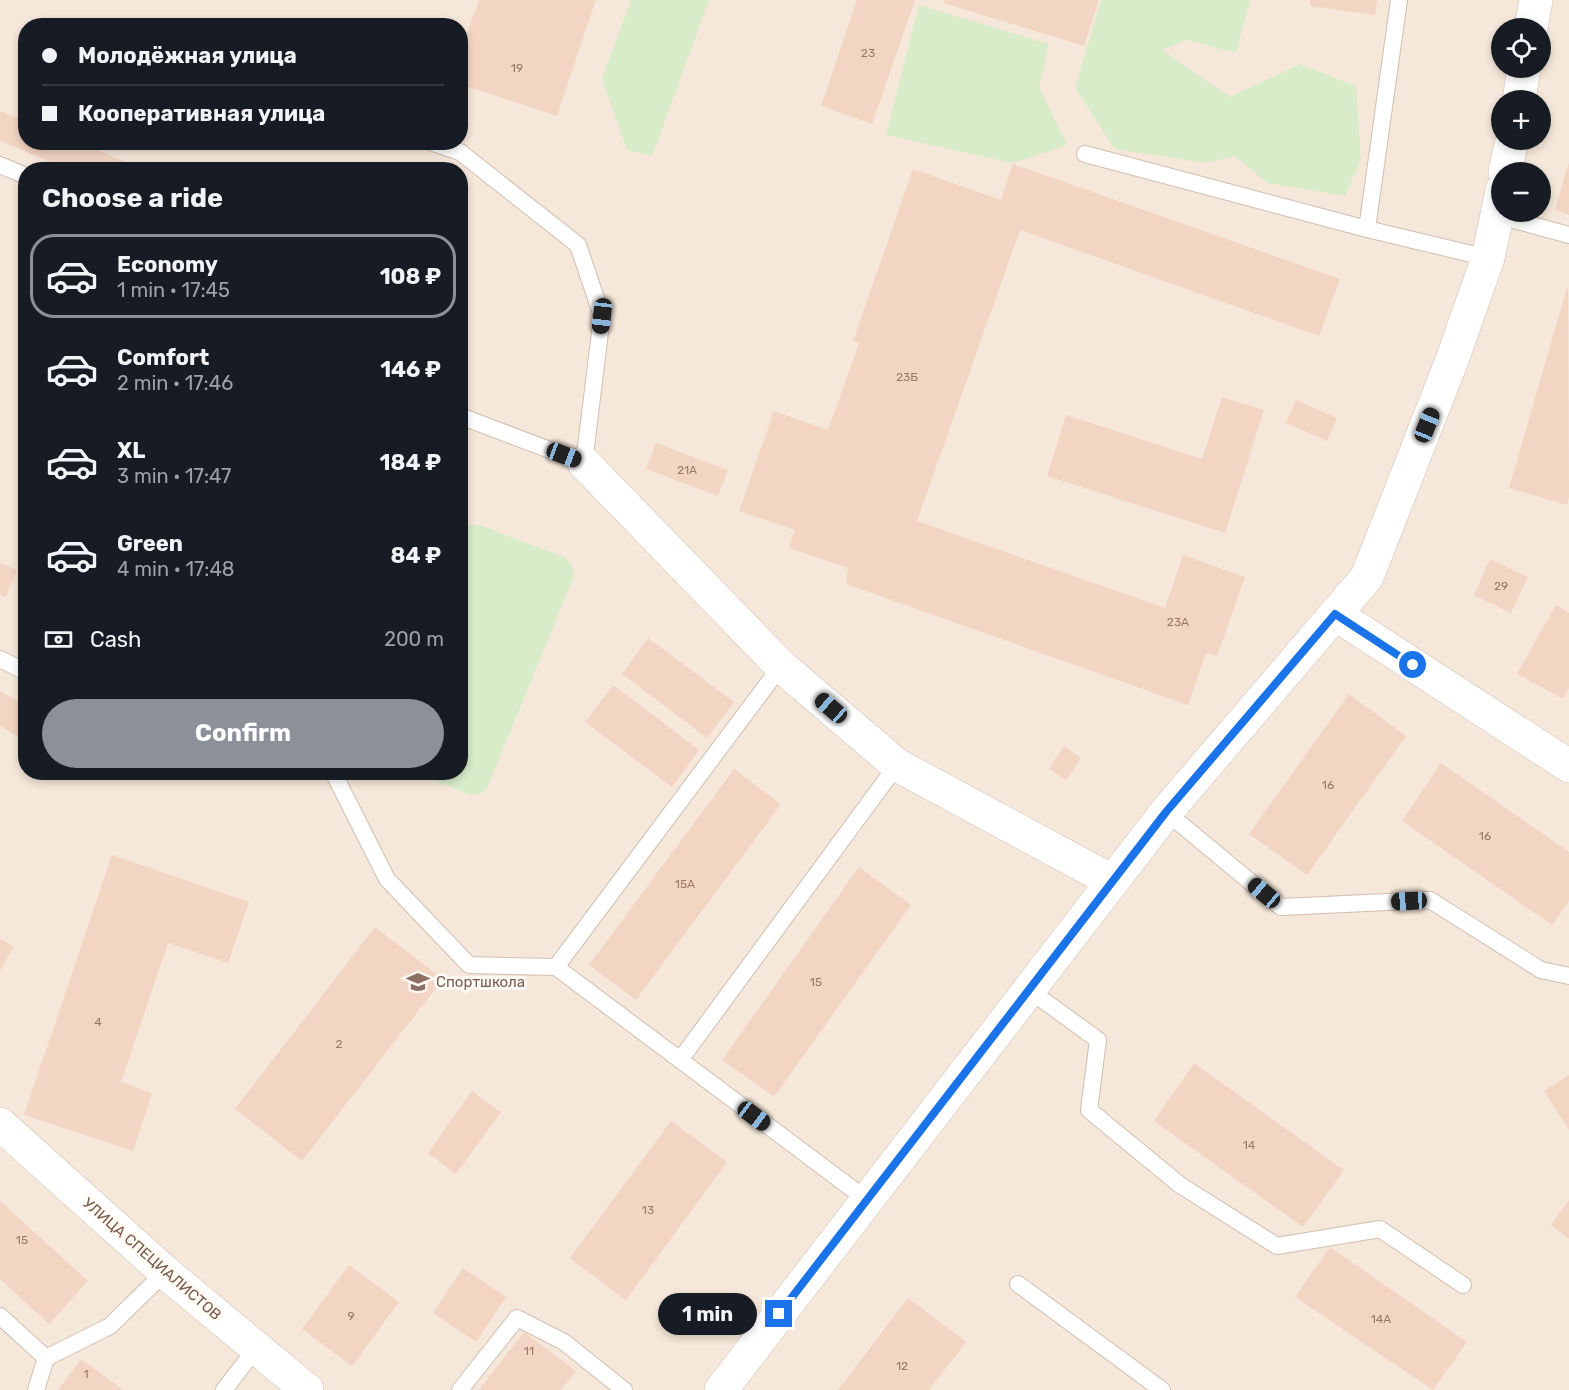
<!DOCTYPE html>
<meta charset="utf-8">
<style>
:root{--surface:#171b24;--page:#242831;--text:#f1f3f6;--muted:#9ea1a6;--line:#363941;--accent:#8c9099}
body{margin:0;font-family:Rubik,sans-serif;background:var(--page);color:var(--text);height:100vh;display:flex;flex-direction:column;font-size:22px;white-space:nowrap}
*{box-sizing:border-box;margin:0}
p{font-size:20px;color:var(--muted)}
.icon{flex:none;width:33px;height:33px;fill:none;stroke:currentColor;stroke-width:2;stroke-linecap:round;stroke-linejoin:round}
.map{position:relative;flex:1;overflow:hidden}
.details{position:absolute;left:18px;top:162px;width:450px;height:618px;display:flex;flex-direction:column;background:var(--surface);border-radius:24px;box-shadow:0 3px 9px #0003}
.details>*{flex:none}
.top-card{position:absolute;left:18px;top:18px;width:450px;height:132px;border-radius:24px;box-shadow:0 3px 9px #0003;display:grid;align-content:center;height:132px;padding:0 24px;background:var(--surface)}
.controls{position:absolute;left:1491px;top:18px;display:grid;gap:12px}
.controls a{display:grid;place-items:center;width:60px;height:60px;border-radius:50%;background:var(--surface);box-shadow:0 3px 9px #0003;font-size:30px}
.end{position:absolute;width:27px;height:27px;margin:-14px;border:8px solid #1a73e8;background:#fff;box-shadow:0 0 0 3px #fff}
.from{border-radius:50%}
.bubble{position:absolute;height:42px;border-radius:21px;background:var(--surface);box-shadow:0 3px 9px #0003;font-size:20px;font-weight:700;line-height:42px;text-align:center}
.car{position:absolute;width:18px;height:36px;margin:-18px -9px;border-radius:8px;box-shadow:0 0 4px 2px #0007;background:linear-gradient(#222 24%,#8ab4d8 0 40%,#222 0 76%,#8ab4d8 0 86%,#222 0)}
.top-card b{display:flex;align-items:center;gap:21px;height:57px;font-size:22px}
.top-card b+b{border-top:2px solid var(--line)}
.top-card i{width:15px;height:15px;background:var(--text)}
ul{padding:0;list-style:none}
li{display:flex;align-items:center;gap:18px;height:84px;margin:0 12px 9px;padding:0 12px;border:3px solid transparent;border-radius:24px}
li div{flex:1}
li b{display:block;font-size:22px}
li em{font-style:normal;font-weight:700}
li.on{border-color:var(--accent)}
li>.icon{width:54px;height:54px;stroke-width:1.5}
h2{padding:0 24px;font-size:27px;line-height:72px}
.pay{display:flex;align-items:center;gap:15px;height:66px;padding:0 24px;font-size:22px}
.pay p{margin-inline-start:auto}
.cta{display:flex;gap:12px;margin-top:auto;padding:12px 24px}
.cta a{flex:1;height:69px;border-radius:36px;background:var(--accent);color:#fff;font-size:24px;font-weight:700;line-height:69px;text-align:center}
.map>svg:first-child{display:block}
</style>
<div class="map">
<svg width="1569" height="1390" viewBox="0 0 1569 1390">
<rect width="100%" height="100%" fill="#fdf6ec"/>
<path fill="#f5e8da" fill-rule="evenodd" d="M0 0H1569V1390H0ZM26 26H460V142H26ZM1502 28H1540V68H1502ZM1502 100H1540V140H1502ZM26 170H460V772H26ZM1502 172H1540V212H1502Z"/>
<g fill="#d8ecc9">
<polygon points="631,0 709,0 652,156 627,150 602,79"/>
<polygon points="1101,0 1250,0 1236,53 1187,40 1162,50 1230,97 1300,64 1356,86 1361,160 1345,196 1267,183 1235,156 1206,163 1115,149 1075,88"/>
<polygon points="919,5 1049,44 1039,87 1067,145 1013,163 886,135"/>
<polygon points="471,525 480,525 566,558 572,566 574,576 488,786 481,794 470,795 417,773 460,772 460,539 464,530"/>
</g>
<g fill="#f3d5c3">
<polygon points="479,0 596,0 557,116 460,84 460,53"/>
<polygon points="857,0 915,0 872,124 821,106"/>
<polygon points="944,0 1099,0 1084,46 943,3"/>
<polygon points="1310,0 1377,0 1375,15 1310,6"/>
<polygon points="169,18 195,25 194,26 167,26"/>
<polygon points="0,111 26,121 26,142 78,142 145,170 70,170 0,141"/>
<polygon points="266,163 284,169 284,170 264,170"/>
<polygon points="1013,164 1340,279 1319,336 1020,230 917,521 1165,608 1183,555 1245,577 1217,656 1206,653 1188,705 846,584 848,568 789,548 795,530 739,511 774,411 828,430 859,343 853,341 913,169 1001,200"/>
<polygon points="1568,164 1569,164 1569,215 1555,210"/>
<polygon points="1568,284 1569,497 1567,505 1509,488"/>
<polygon points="1222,397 1264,410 1225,533 1047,476 1066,415 1202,459"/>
<polygon points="1296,400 1337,418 1327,441 1286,423"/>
<polygon points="656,443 728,470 718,496 646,469"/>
<polygon points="1490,559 1528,577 1511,613 1474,595"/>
<polygon points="0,563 17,570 6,597 0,595"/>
<polygon points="1556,605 1569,613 1569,688 1563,699 1517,674"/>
<polygon points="648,638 734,702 707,738 622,674"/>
<polygon points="613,685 699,750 672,787 585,722"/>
<polygon points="0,691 26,706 26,731 21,739 0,726"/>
<polygon points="1349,694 1406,736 1307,875 1249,834"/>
<polygon points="1064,746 1081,758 1066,780 1049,769"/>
<polygon points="1441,763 1569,852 1569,901 1552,925 1402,821"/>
<polygon points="734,769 781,804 636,1000 589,965"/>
<polygon points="112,855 249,902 228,963 168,943 121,1082 152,1093 133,1151 24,1115"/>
<polygon points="859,867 911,905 774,1097 722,1060"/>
<polygon points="375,927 443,979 302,1161 235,1109"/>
<polygon points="0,939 14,946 0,971"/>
<polygon points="1194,1063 1344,1170 1303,1227 1154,1121"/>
<polygon points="1569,1075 1569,1130 1544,1091"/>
<polygon points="472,1091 501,1112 456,1174 428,1153"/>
<polygon points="671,1121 727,1162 626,1300 570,1258"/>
<polygon points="1569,1200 1569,1239 1551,1225"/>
<polygon points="0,1201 88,1281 49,1324 0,1279"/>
<polygon points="1330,1247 1467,1342 1433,1390 1295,1297"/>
<polygon points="349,1265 399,1302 352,1366 302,1329"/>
<polygon points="463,1268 506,1297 476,1342 433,1313"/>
<polygon points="908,1298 966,1342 929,1390 838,1390"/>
<polygon points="524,1332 576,1371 561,1390 479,1390"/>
<polygon points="81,1359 123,1390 58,1390"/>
</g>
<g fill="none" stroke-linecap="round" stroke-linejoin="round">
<g stroke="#d1beb0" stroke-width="18">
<g id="lane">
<polyline points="430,142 460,152 578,245 602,316 584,463 460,416"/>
<polyline points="1085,154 1367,229 1488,258"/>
<polyline points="0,165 26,176"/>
<polyline points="1496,215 1569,235"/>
<polyline points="1367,229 1399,0"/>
<polyline points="0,659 26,672"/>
<polyline points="333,772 387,879 469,965 556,967 867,1200"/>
<polyline points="1166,812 1281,907 1430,900 1541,970 1569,976"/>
<polyline points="556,967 781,666"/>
<polyline points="1029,990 1098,1040 1089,1110 1180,1185 1277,1246 1380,1229 1463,1285"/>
<polyline points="680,1060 897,765"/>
<polyline points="1018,1284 1162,1390"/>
<polyline points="0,1316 46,1358 110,1326 165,1272"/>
<polyline points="36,1390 46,1358"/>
<polyline points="224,1390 256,1348"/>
<polyline points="460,1390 517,1318 564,1342 624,1390"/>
</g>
</g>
<g stroke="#d1beb0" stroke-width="34">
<g id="street">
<polyline points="1531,28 1536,0"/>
<polyline points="1519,100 1524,68"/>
<polyline points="1505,172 1512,140"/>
<polyline points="584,463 781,666 897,765 1112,881"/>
<polyline points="1335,614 1569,766"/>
<polyline points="0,1124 165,1272 307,1390"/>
<polyline points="721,1390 1166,812 1367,577 1452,360 1488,258 1502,190"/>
</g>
</g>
<use href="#lane" stroke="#fff" stroke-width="16"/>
<use href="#street" stroke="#fff" stroke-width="33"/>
</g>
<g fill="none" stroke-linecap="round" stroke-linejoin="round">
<polyline stroke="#1a73e8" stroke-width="8" points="779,1314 1166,812 1335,614 1413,665"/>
</g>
<defs>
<g id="school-bare" transform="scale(1.8)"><path d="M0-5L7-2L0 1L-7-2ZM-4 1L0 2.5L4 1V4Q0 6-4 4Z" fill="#8d6e63" stroke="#fffaf3" stroke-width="2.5" paint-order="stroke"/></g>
</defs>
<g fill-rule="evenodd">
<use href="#school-bare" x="418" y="982"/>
</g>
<g text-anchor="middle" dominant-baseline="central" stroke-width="6" stroke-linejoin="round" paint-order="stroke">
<g font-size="12" fill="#987a6a">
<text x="868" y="53">23</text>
<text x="517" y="68">19</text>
<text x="907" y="377">23Б</text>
<text x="687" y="470">21А</text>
<text x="1501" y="586">29</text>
<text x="1178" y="622">23А</text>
<text x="1328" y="785">16</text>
<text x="1485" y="836">16</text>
<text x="685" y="884">15А</text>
<text x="816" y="982">15</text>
<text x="98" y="1022">4</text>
<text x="339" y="1044">2</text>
<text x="1249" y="1145">14</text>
<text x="648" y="1210">13</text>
<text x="22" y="1240">15</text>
<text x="351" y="1316">9</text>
<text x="1381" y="1319">14А</text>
<text x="529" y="1351">11</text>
<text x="902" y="1366">12</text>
<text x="86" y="1374">1</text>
</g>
<g font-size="15" fill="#785e54" stroke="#fffaf3" text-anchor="start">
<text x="436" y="982">Спортшкола</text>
</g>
<g font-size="15" fill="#7a5c4d" stroke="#fffaf3">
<text transform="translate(152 1259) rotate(41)">УЛИЦА СПЕЦИАЛИСТОВ</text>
</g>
</g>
</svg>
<div class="controls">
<a><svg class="icon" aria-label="locate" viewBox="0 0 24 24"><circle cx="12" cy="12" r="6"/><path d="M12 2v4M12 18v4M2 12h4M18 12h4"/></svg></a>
<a>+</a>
<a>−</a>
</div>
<i class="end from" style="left:1413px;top:665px"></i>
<i class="end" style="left:779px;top:1314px"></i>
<div class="bubble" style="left:658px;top:1293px;width:99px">1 min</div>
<i class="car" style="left:602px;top:316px;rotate:187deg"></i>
<i class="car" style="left:1427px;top:425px;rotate:22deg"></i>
<i class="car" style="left:564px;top:455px;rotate:111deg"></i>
<i class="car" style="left:831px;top:708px;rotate:311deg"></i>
<i class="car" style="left:1264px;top:893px;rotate:310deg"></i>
<i class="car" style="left:1409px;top:901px;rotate:267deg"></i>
<i class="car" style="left:754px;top:1116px;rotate:127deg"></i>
<div class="top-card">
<b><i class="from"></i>Молодёжная улица</b>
<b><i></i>Кооперативная улица</b>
</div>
<section class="details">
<h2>Choose a ride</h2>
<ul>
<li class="on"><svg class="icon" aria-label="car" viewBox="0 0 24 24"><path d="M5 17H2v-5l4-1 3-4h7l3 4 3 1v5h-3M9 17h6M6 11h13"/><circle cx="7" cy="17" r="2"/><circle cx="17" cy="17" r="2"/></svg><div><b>Economy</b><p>1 min · 17:45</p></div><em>108 ₽</em></li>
<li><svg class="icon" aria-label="car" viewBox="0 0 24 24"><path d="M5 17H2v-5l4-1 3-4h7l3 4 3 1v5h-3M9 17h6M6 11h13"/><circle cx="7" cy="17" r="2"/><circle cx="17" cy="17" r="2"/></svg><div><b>Comfort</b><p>2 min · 17:46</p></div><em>146 ₽</em></li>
<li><svg class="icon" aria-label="car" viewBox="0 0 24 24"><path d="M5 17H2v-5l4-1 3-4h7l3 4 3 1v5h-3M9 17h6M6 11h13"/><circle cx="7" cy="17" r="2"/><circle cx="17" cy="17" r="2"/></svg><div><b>XL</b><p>3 min · 17:47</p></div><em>184 ₽</em></li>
<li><svg class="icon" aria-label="car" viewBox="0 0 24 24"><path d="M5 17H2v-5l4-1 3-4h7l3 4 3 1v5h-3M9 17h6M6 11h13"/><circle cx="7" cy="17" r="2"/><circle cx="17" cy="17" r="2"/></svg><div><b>Green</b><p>4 min · 17:48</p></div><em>84 ₽</em></li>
</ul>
<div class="pay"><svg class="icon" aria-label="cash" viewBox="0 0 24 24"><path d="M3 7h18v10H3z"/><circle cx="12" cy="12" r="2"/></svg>Cash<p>200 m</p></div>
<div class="cta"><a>Confirm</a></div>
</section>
</div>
